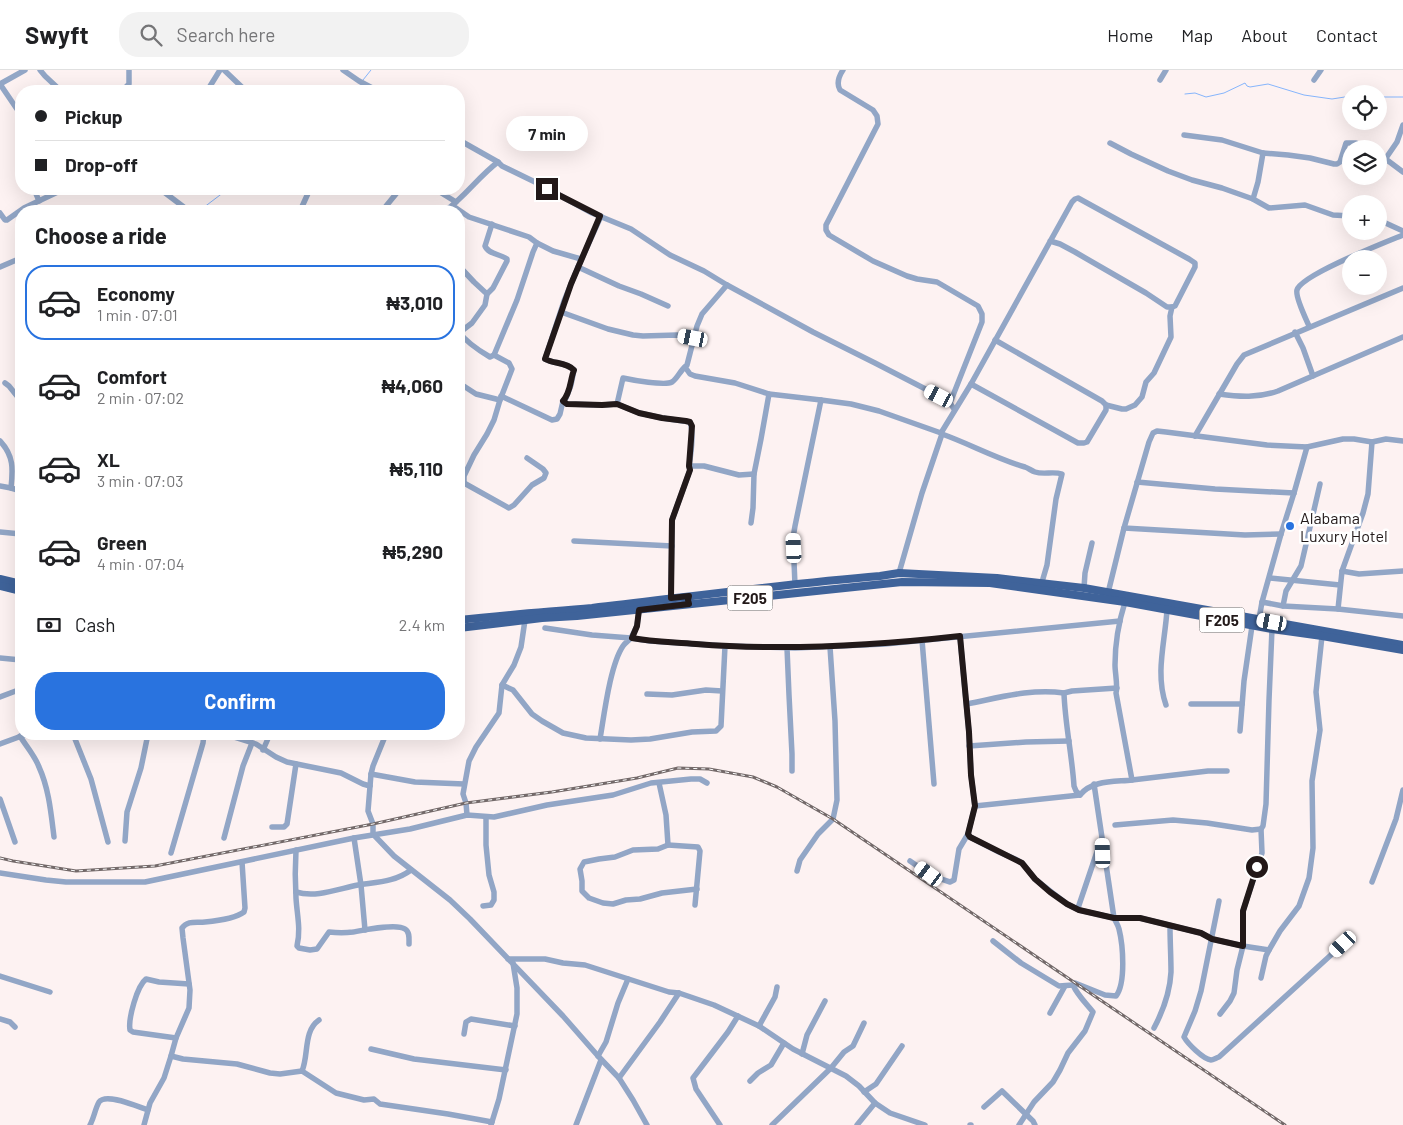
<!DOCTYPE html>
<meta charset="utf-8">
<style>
:root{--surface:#fff;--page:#f2f2f2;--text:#202124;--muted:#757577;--line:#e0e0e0;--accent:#2973df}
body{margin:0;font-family:Barlow,sans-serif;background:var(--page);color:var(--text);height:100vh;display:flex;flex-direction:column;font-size:19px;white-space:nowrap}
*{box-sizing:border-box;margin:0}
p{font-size:16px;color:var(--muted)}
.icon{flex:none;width:28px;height:28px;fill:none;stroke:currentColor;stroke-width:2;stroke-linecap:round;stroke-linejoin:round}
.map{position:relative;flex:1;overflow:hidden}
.sheet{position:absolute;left:15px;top:135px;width:450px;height:535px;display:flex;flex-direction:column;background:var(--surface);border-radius:20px;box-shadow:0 5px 20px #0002}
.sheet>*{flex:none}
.hud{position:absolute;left:15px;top:15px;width:450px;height:110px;border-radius:20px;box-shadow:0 5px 20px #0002;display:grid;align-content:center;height:110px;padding:0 20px;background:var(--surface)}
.buttons{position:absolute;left:1342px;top:15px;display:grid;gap:10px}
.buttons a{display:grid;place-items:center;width:45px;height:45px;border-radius:50%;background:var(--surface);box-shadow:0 5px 20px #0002;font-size:25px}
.end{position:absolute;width:22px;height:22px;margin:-11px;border:6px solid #221919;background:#fff;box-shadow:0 0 0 2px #fff}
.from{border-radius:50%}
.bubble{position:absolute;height:35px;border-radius:18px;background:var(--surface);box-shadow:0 5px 20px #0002;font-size:16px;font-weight:700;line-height:35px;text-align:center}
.car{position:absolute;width:15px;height:30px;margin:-15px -8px;border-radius:6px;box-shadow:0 0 4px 1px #0007;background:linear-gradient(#fff 24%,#345 0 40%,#fff 0 76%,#345 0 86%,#fff 0)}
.hud b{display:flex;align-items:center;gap:18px;height:48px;font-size:19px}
.hud b+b{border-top:1px solid var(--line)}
.hud i{width:12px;height:12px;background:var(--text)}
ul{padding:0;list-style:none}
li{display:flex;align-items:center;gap:15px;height:75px;margin:0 10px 8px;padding:0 10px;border:2px solid transparent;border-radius:20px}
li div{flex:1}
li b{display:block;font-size:19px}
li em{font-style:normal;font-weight:700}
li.on{border-color:var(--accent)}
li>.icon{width:45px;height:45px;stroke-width:1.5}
h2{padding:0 20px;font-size:22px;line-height:60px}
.pay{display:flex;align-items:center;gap:12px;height:55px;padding:0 20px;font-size:19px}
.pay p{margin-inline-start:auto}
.cta{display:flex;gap:10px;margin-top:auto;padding:10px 20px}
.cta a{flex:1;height:58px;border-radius:20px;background:var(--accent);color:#fff;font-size:20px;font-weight:700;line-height:58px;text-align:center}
header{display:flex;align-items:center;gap:30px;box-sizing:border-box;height:70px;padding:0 25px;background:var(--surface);border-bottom:1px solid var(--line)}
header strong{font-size:24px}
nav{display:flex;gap:28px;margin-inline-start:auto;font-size:18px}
.search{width:350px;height:45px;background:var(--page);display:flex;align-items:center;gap:12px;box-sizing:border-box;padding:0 18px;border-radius:20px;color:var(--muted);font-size:19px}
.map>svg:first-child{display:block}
</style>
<header>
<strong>Swyft</strong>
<div class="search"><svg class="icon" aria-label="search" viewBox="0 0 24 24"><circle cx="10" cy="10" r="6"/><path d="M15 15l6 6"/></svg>Search here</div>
<nav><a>Home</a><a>Map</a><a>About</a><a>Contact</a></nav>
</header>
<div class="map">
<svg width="1403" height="1055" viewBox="0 0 1403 1055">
<rect width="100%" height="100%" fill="#fdf2f2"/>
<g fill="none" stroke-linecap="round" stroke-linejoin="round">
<g stroke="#86b5fc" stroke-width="1">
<polyline points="363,10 371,0"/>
<polyline points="357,21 360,15"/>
<polyline points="1185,24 1195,23 1206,27 1224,23 1245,13 1247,16 1250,17 1268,14 1304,25 1332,29 1351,26"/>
<polyline points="1379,27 1403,27"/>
<polyline points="199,141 228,119"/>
</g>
<g stroke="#92a6c6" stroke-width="5.5">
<polyline points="40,0 45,6 61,21"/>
<polyline points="224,0 246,21"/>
<polyline points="343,0 359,11 378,21"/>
<path d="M843 0C839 6 836 13 840 20L873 40 877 46 878 54 826 155V160L829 165 873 191 907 206 917 209 937 212 978 236 982 244V252L950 333"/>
<polyline points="1160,10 1166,0"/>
<polyline points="1314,10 1321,0"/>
<polyline points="0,14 21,45"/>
<polyline points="0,14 25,0"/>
<polyline points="122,21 129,14 129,0"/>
<polyline points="207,21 220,0"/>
<polyline points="1184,65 1222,70 1263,83 1288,85 1310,88 1334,94 1337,94 1340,92 1346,73 1356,73 1370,79"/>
<polyline points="459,70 498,92"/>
<polyline points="1110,73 1131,84 1168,101 1192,110 1222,118 1253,129"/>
<polyline points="1263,83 1258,112 1253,129 1269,138 1305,135 1333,145 1351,146"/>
<polyline points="1379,84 1403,102"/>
<polyline points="1386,88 1397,72 1403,55"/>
<polyline points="34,119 39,131"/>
<polyline points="160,119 189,141"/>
<polyline points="435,119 456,132"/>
<polyline points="453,136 469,147 529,167 537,173 533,182 517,230 494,285"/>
<polyline points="300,141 310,119"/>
<polyline points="382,141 400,119"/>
<path d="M445 141C465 127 479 106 498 92L502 96 537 113 592 143 631 159 670 185 704 201 727 215 813 262 875 293 939 326 950 333 954 339"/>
<polyline points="0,143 5,150 7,150 24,138 64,119"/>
<polyline points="1379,150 1403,161"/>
<polyline points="537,173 553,181 581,189"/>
<polyline points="459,196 474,212 487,224"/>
<polyline points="0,197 21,188"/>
<polyline points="578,197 619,216 641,224 668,236"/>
<polyline points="727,215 702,244 697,256 687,295 685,297 690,304 695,306 735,313 769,324"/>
<polyline points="561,242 608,259 633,265 643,266 677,265 693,268"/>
<path d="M1309 256C1306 249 1295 227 1297 220 1301 205 1386 172 1403 165"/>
<path d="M459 262C467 273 478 280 490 287L494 285 509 293 512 299 500 330 494 350 487 364 474 385 464 406V413L459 420"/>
<polyline points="1295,262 1303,278 1313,306"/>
<path d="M459 263 472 253 485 235 487 224 493 218 507 191V189C500 184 488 184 485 176L492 154"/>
<polyline points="5,313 9,316 21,331"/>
<polyline points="459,313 476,324 500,330"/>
<polyline points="971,314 1078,373 1084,373 1087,372 1106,340 1106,335 1102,331 995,270"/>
<path d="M1219 324C1240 327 1258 328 1278 321L1403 267"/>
<path d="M501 326 552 350 557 349 560 344 563 331 566 328 571 315 574 300C566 292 554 294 545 289L564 231 578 197 601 146"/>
<path d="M563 331 567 334 602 335 617 334 639 343 662 348 690 352C694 363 691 384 689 396"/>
<path d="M617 334 623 308C632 310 665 316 672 312 677 309 680 301 685 297"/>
<polyline points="1106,335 1122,339 1126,339 1135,335 1142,327 1146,312 1154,303 1171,267 1170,246 1172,237"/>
<path d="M942 364C970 374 997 389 1025 397 1028 398 1032 401 1035 402 1044 405 1053 401 1062 404L1056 429 1047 495 1042 512"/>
<polyline points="1195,366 1237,294 1244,285 1403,218"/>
<path d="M0 371C14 386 13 399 11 418L21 421"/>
<polyline points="1137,412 1215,419 1294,423"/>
<polyline points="464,413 509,438 514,435 532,415 544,408 546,403 543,399 527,388"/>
<polyline points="0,416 11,418"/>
<polyline points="751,453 753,438 754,404 761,369 769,324 821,330"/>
<polyline points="1124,458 1245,465 1281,464"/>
<polyline points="0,462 21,464"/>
<polyline points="574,471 672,476"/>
<polyline points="1342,501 1359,504 1403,501"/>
<polyline points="899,503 922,423 942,364 941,363 971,314 1072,132 1075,129 1078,128 1189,189 1195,193 1195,197 1175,236 1172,237 1167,237 1146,223 1075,182 1060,174 1050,171"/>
<polyline points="1270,508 1340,515"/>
<polyline points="795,515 793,468 795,456 821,330 851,334 879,341 941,363"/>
<polyline points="1084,518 1085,503 1092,473"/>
<polyline points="1108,523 1124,458 1149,372 1153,363 1157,361 1166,362 1267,375 1307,377 1343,369 1354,369 1372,372 1386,369 1403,371"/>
<polyline points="671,528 672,450 690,400 689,396 704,396 739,405 754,404"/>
<polyline points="1262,532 1281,464 1294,423 1307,377"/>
<polyline points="1283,536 1286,521 1301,496 1320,414"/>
<polyline points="1338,539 1342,501 1363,443 1368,424 1372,372"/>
<polyline points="1259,549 1262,532 1283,536 1338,539 1403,546"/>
<polyline points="525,550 521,577 514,595 502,615 513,620 532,644 542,651 563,663 586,668 631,670 650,669 692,662 716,661 721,656 725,576 650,571 631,568 637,556 639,540"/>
<path d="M545 558 592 565 631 568C628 571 625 573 623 576 610 595 604 646 600 669"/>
<polyline points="960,567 969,663 971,705 975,736 968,764 970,767 999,782 1015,789 1022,793 1035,809 1050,821 1067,834 1079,840 1114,848 1140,848 1201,863 1212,869 1243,876 1269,880 1280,861 1299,836 1309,808 1313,778 1312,711 1320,660 1316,622 1322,566"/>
<polyline points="922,570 934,714"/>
<polyline points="725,576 795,578 885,574 1120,551"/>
<polyline points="787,578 789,625 792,684 792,701"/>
<polyline points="0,588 21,590"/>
<polyline points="647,624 672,625 706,620 722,621"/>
<polyline points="0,627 21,619"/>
<path d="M967 634C998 628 1031 618 1064 623"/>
<polyline points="1191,634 1242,634"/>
<path d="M1166 635C1155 604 1165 572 1167 540"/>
<polyline points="1240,661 1244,611 1252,556"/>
<polyline points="73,664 91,709 108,772"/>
<polyline points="224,664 256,674 276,687 287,692 341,703 363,714 370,716"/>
<polyline points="386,664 373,696 371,704 368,741 373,754 373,764 394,786 450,830 470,849 563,946 598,986 619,1008 633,1030 647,1055"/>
<path d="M20 666C26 676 35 686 39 697 49 719 51 743 54 767"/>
<polyline points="0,674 27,664"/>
<polyline points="969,676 1026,672 1069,671"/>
<polyline points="263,680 270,664"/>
<polyline points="371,704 415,712 464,714"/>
<polyline points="1132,710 1208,701 1227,701"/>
<polyline points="659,713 666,745 668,775 658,779 633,780 615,787 599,789 584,792 580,799 582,811 582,821 589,828 603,833 613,834 626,830 640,829 662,823 697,819"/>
<path d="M1080 725 1076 721 1074 716C1072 685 1065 654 1064 623L1072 621 1117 618"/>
<polyline points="0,729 15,772"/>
<path d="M975 736 1080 725C1092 710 1114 712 1132 710L1116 623C1118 616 1115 603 1115 595 1115 574 1119 551 1125 532"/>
<polyline points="467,745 466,733 463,724 469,691 476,677 499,643 502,615"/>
<polyline points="1115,755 1173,750 1207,753 1252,760 1261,759 1263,756 1266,734 1269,630 1272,559"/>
<polyline points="272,757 284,757 287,754 296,694"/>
<polyline points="224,768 243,696 252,673"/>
<polyline points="354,768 361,815 365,860"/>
<polyline points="125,771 127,742 141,698 148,664"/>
<polyline points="668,775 698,777 700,781 695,835"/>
<path d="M296 780C295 796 295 812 296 828 297 845 301 859 297 876L299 878 310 880 317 879 329 862C337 863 346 863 353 862 364 860 397 853 405 859 410 862 409 869 409 874"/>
<polyline points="171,783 203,673 204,664"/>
<path d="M910 791C923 800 935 808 950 812L954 810 959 779 968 764"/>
<polyline points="797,801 800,790 818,764 833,749 837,730 835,651 830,577"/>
<polyline points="0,803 46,810 66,812 145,812 354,768 410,759 467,745 494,747 547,735 613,725 651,713 691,709 700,709 707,713"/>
<polyline points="1372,812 1396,749 1403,720"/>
<path d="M296 822C316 828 338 819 358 815 377 812 395 812 411 800"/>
<path d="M1219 831 1201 921 1195 941 1184 967C1188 974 1203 989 1211 990 1213 990 1216 988 1219 987L1343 874"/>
<polyline points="483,836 491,835 494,830 494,822 489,805 486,775 486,747"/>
<polyline points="1078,838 1101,770"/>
<path d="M993 871 1021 893 1059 916 1073 915 1075 913 1105 925 1116 926C1126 913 1123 875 1119 859 1118 855 1116 852 1114 848L1094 714"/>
<polyline points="508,889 545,889 563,893 585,895 669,922 679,923 714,935 759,956 793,979 846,1006 859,1016 875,1033 890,1043 925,1055"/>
<polyline points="0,906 50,922"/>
<polyline points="1261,908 1266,886 1269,880"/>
<polyline points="1050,943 1065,916"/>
<polyline points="1220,944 1230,931 1234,923 1237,900 1243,876 1243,841 1262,783 1261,759"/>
<polyline points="0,949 10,952 15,957"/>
<polyline points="759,956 775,927 777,917"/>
<path d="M1154 958C1163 941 1170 922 1171 902 1171 887 1170 871 1170 856"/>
<polyline points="464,964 466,952 471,949 515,956"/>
<path d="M176 968 133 962 130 960C128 949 137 916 146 909L159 912 189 914"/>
<polyline points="371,979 414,989 506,1000"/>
<polyline points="802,984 807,965 825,931"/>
<polyline points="171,986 183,989 237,994 270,1003 280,1004 302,1001 336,1023 364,1030 374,1029 380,1034 448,1044 492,1052"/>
<polyline points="598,986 606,972 618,933 628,909"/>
<path d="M302 1001C309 985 303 961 319 950"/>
<polyline points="619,1008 660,952 679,923"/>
<polyline points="750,1011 758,1003 771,995 784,973"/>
<polyline points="864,1022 876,1014 902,976"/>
<polyline points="984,1037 1002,1021 1033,1051 1035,1055"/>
<path d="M90 1055C94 1048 95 1039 99 1032 106 1022 138 1037 148 1040"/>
<path d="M144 1055 150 1033 164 1008 171 986 176 968 189 938 190 920 183 868 182 858C188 850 196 853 205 852 215 851 236 848 244 842L245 838 242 792"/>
<polyline points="491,1055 499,1029 517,944 517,918 513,893"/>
<polyline points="576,1055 601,990"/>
<polyline points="720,1055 696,1019 693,1008 728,962 738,946"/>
<polyline points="772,1055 831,998 844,982 853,976 864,953"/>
<polyline points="857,1055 875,1033"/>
<polyline points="970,1055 971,1055"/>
<path d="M1019 1055 1034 1032 1053 1012 1060 1000 1068 983 1085 961 1093 942C1086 933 1078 926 1073 915"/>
</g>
<g stroke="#3f639a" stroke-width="8">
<polyline points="0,509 21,514"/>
<polyline points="0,516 21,521"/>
<path d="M459 550C503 545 547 542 592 538 687 527 783 514 880 506L899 503 997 508 1084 518 1403 575"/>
<polyline points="459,558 542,548 577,546 902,512 990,513 1125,532 1272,559 1322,566 1403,580"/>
</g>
<g stroke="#736969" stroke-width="3">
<polyline id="rail" points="0,788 13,791 76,801 155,796 373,754 466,733 552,722 637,708 678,698 709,699 753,707 777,717 833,749 1285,1055"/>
</g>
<use href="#rail" stroke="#fff" stroke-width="1" stroke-dasharray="4" stroke-linecap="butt"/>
</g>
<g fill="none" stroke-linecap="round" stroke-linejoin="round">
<path stroke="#221919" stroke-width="6" d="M547 119 600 146 571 214 545 289C554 294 566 292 574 300 570 310 571 322 563 331L567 334 602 335 617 334 639 343 662 348 686 351 690 352 692 356 689 396 690 400 672 450 671 528 689 526 688 530 689 534 639 540 637 556 632 568C653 572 675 572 696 574 785 581 872 576 960 566L969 662 971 705 975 736 968 764 970 767 1022 793 1035 809 1050 822 1067 834 1079 840 1114 848H1140L1201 863 1212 869 1243 876V841L1257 797"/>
</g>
<circle fill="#2973df" stroke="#fff" stroke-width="2" cx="1290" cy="456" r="5"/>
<g text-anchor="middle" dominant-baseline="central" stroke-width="5" stroke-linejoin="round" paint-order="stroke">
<g fill="#fff" stroke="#645e5e" stroke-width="1">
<rect x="727.5" y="515.5" width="45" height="25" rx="4"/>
<rect x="1199.5" y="537.5" width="45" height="25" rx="4"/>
</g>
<g font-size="15" font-weight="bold" fill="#221919">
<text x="750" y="528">F205</text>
<text x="1222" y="550">F205</text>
</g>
<g font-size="16" fill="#221919" stroke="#fff" text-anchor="start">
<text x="1300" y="447">Alabama<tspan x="1300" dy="18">Luxury Hotel</tspan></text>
</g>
</g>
</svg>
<div class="buttons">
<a><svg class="icon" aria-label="locate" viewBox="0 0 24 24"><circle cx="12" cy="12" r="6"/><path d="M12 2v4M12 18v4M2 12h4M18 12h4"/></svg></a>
<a><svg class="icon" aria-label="layers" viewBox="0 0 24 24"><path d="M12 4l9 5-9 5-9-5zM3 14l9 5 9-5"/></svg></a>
<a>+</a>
<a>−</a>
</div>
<i class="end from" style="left:1257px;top:797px"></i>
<i class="end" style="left:547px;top:119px"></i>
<div class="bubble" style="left:506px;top:46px;width:82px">7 min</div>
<i class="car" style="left:693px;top:268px;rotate:281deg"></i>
<i class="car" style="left:939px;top:326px;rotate:297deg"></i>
<i class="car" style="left:794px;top:478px;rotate:357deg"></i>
<i class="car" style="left:1272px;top:552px;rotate:280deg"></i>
<i class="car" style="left:1103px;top:783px;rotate:358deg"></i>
<i class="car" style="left:929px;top:804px;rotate:306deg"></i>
<i class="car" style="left:1343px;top:874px;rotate:227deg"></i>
<div class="hud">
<b><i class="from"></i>Pickup</b>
<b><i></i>Drop-off</b>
</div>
<section class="sheet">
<h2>Choose a ride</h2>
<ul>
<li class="on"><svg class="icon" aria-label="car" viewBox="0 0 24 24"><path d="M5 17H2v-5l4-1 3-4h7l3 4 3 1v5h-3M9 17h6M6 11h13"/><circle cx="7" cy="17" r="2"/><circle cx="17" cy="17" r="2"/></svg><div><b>Economy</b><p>1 min · 07:01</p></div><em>₦3,010</em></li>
<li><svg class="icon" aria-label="car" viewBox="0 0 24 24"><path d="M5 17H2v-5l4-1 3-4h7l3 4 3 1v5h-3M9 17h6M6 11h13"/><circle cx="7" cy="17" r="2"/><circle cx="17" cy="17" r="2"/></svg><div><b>Comfort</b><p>2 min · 07:02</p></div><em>₦4,060</em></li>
<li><svg class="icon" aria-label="car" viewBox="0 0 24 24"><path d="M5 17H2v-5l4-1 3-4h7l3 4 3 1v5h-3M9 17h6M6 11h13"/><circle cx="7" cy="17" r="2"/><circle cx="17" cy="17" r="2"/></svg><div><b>XL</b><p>3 min · 07:03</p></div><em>₦5,110</em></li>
<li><svg class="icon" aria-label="car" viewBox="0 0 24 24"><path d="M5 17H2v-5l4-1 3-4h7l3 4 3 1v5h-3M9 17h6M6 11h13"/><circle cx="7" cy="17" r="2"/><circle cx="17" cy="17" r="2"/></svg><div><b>Green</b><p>4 min · 07:04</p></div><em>₦5,290</em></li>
</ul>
<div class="pay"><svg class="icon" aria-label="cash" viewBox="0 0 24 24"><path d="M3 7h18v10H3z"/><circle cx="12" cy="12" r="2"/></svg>Cash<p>2.4 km</p></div>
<div class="cta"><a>Confirm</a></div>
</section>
</div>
